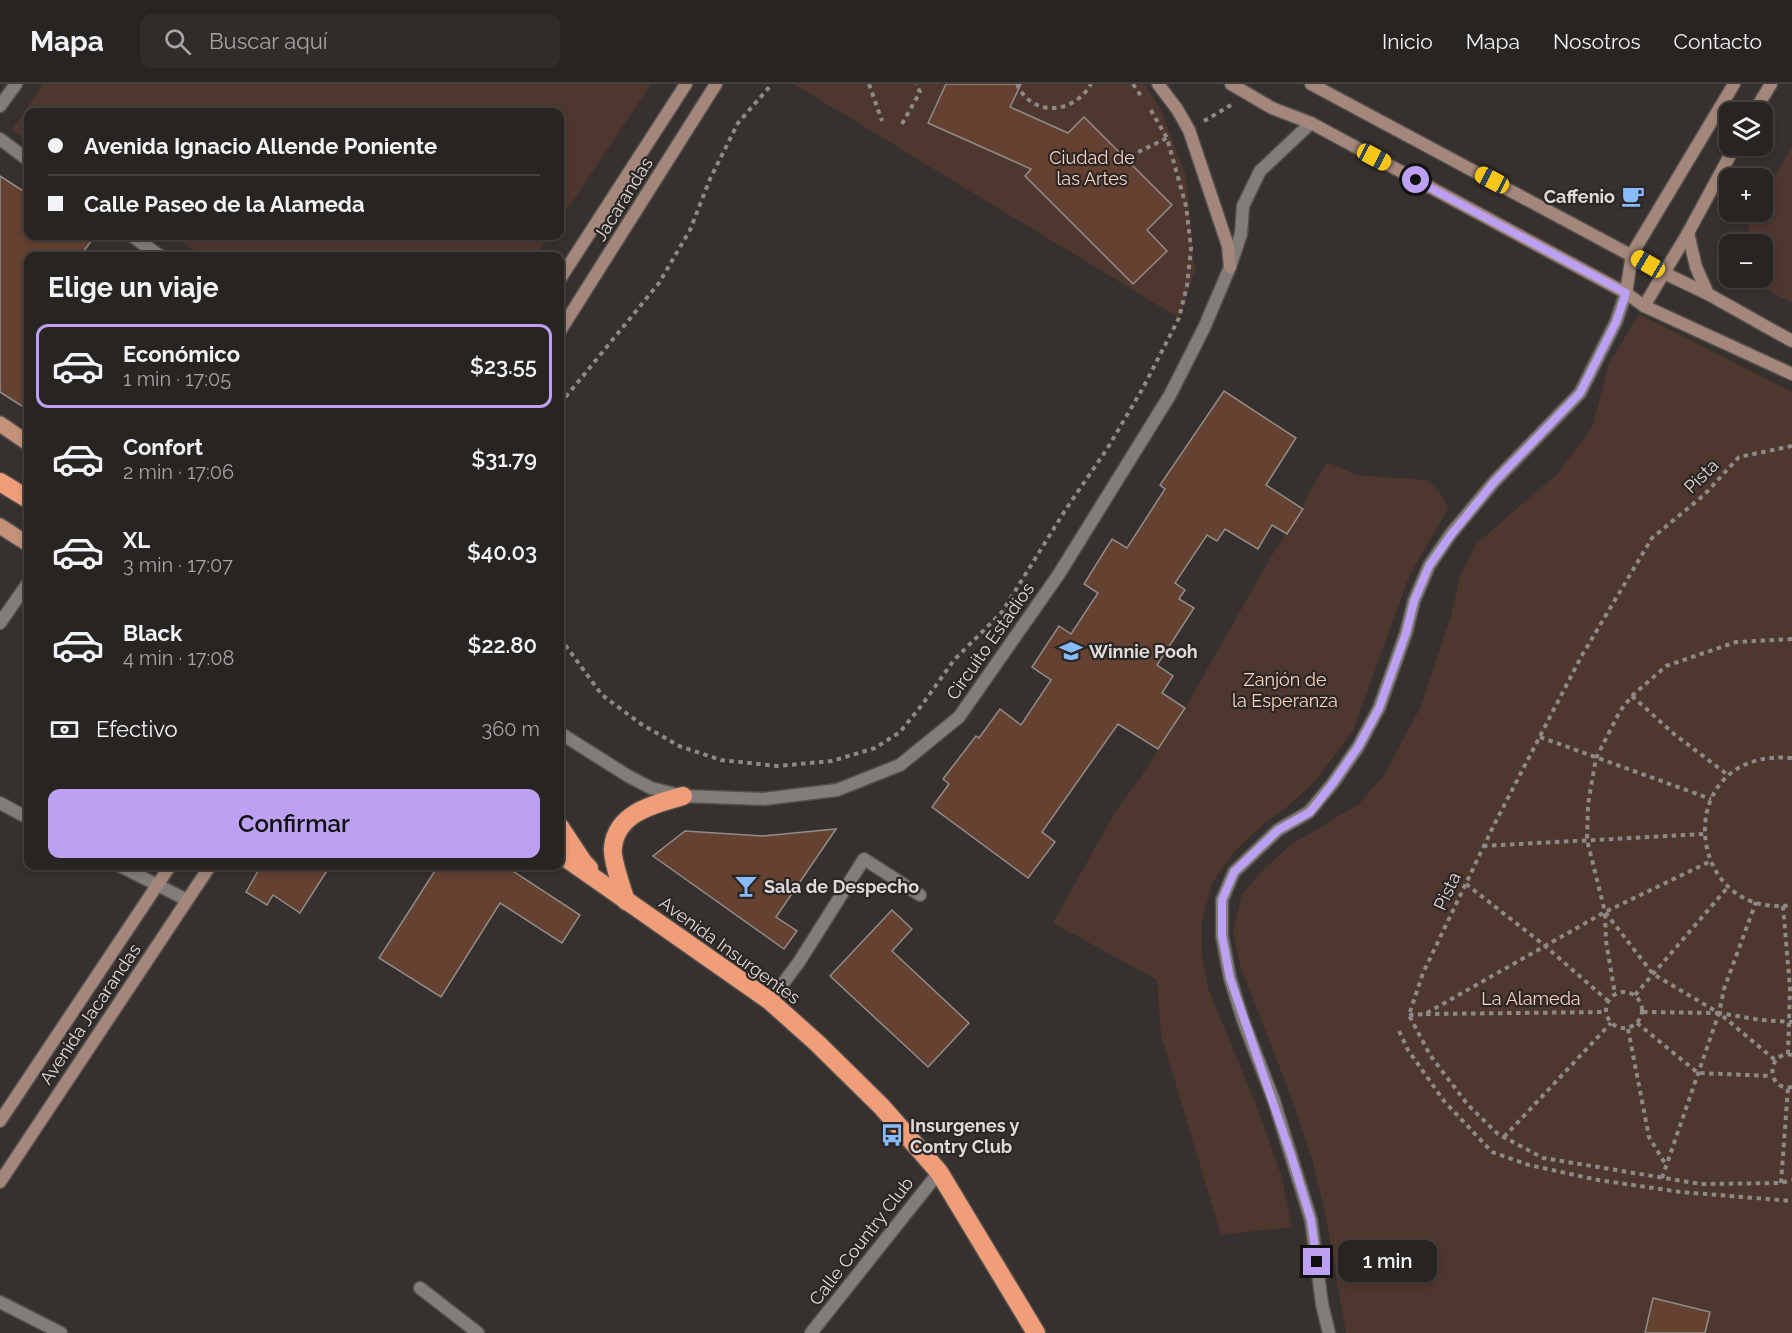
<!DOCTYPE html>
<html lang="es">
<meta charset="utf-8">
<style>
:root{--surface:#282422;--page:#302c2a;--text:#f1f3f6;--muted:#a5a4a5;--line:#444140;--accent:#bca0f2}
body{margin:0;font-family:Raleway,sans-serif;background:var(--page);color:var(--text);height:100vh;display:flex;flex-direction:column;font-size:22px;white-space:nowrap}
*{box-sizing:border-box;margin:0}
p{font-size:20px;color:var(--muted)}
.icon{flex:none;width:33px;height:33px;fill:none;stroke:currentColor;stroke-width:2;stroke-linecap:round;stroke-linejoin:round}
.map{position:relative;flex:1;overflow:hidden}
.sheet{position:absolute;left:24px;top:168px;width:540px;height:618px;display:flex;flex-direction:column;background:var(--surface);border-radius:12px;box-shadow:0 3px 9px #0003,0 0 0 2px var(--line)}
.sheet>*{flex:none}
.top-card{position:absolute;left:24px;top:24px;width:540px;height:132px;border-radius:12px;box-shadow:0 3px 9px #0003,0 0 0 2px var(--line);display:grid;align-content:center;height:132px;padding:0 24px;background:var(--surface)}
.fabs{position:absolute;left:1719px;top:18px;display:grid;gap:12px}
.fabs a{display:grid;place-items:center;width:54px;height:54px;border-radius:12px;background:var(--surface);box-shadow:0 3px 9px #0003,0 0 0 2px var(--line);font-size:30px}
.end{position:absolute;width:27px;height:27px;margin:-14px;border:8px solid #bca0f2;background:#111;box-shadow:0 0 0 3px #111}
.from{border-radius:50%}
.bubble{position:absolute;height:42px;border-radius:12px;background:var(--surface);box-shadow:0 3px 9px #0003,0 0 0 2px var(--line);font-size:20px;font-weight:600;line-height:42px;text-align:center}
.car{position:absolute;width:18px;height:36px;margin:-18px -9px;border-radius:8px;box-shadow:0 0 4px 2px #0007;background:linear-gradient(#f5c518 24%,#345 0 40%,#f5c518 0 76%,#345 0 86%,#f5c518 0)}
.top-card b{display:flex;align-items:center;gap:21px;height:57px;font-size:22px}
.top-card b+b{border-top:2px solid var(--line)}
.top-card i{width:15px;height:15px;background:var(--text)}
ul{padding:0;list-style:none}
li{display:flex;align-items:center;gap:18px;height:84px;margin:0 12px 9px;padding:0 12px;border:3px solid transparent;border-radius:12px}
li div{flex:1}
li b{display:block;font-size:22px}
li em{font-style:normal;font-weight:600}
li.active{border-color:var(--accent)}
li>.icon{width:54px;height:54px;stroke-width:1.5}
h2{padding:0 24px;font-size:27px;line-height:72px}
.pay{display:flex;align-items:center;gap:15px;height:66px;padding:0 24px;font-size:22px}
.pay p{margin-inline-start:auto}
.cta{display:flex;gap:12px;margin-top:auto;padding:12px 24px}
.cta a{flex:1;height:69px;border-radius:12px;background:var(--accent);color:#111;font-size:24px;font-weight:600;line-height:69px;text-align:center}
header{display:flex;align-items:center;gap:36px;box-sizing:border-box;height:84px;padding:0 30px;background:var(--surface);border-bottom:2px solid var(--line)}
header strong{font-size:28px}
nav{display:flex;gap:33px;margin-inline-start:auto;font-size:21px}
.search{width:420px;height:54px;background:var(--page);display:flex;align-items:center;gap:15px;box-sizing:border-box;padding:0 21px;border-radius:12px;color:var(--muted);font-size:22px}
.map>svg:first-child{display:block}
</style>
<header>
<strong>Mapa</strong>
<div class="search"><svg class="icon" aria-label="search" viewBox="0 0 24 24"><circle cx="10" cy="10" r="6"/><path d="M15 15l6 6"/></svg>Buscar aquí</div>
<nav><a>Inicio</a><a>Mapa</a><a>Nosotros</a><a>Contacto</a></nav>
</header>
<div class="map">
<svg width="1792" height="1249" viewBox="0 0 1792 1249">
<rect width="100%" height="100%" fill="#36302e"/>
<g fill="#4e372e">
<polygon points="43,0 651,0 560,136 560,28 28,28 28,57 12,46"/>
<polygon points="794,0 1144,0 1160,24 1186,92 1195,187 1179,234"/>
<polygon points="1792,63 1792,219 1764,204 1752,194 1762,194 1762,160 1744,160 1754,128 1762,128 1763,112"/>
<polygon points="172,152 549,152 535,172 204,172"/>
<polygon points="1639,230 1792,308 1792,1249 1346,1249 1326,1133 1313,1078 1290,1010 1241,884 1233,846 1242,811 1261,788 1289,762 1359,720 1384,691 1420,624 1450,535 1460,493 1476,460 1557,390 1592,344 1609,280"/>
<polygon points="1327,378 1357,391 1427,396 1440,409 1448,425 1409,492 1353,647 1314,698 1288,722 1261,742 1234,768 1212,799 1202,837 1202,872 1209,907 1257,1023 1281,1091 1292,1143 1221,1151 1161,951 1157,896 1053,839 1115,728 1139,696 1185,624 1272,471 1303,425 1307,412"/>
</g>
<g fill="#644131" stroke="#928c89" stroke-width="1.5">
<polygon points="946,0 1021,0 1010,23 1068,49 1084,33 1172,121 1147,146 1167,167 1133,200 1025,92 1031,85 928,39"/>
<polygon points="0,92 28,110 28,152 95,152 80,172 28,172 28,326 0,308"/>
<polygon points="1224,307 1296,354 1266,401 1303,425 1287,450 1272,441 1258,465 1225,445 1217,457 1207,451 1175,499 1185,506 1179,515 1194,524 1157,581 1173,592 1162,609 1185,624 1158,665 1118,640 1042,748 1055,758 1028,794 932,723 949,700 943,695 976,652 979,654 1000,625 1021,641 1051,596 1032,583 1059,542 1071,550 1098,509 1084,500 1112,455 1127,464 1165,405 1160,401"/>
<polygon points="836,745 776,833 797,847 784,865 653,772 685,747 763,752"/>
<polygon points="261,782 330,782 300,829 273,811 267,821 246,808"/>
<polygon points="438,782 505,782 580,831 562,859 500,819 441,913 379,874"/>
<polygon points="892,826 912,845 892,867 969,939 928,983 830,892"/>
<polygon points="1653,1214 1710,1228 1705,1249 1645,1249"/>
</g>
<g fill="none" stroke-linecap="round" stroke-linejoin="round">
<g stroke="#534f4d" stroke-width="15">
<polyline id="lane" points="770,917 799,878 864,775 920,811"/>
</g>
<g stroke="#534f4d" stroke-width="15">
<g id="street">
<polyline points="0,22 16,0"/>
<polyline points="0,55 28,76"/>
<polyline points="132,152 160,172"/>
<polyline points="0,539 28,499"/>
<polyline points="560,649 628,692 651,704 683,712 764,715 837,706 900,681 959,633 1059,490 1170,311 1204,244 1230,183 1241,150 1243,122 1260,87 1311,39"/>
<polyline points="0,719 28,734"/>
<polyline points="120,782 187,816"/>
<polyline points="420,1204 478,1249"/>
<polyline points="0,1218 61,1249"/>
<polyline points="811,1249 939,1088"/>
<polyline points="1329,1249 1322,1220 1311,1136 1274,1017 1243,936 1230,894 1222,852 1222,816 1234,788 1278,746 1309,728 1333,699 1358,663 1379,624 1406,549 1414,517 1429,482 1450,451 1494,398 1580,309 1616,238 1626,209"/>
</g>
</g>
<g stroke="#534f4d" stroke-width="15">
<g id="secondary">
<polyline points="1158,0 1177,25 1189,46 1228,162 1230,183"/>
<polyline points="1231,0 1272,24 1311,39 1626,209 1644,222 1792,290"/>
<polyline points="1311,0 1664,189 1708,210 1792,257"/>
<polyline points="1754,28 1771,0"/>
<polyline points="1688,149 1696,183 1708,210"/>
<polyline points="560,195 686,0"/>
<polyline points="1626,209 1632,170 1734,0"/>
<polyline points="1644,222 1688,149 1735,62"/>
<polyline points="560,247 716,0"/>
<polyline points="0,1037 170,782"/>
<polyline points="0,1098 210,782"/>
</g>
</g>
<g stroke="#534f4d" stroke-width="18">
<g id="primary">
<polyline points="0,340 28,359"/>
<polyline points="0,442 28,460"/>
</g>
</g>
<g stroke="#534f4d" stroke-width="21">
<g id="highway">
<polyline points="0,398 28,415"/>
<polyline points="560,743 583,778 589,784"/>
<polyline points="560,770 770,917 817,959 882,1023 939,1088 1036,1249"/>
<path d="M626 817C622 805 611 773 613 763 617 728 655 720 683 712"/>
</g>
</g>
<g stroke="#8e8987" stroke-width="4" stroke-dasharray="4.5 4.5" stroke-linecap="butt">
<polyline points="869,0 882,37"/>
<path d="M1017 0C1032 34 1074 30 1091 0"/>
<polyline points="1133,0 1141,12"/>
<polyline points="1204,37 1231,21"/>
<polyline points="902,40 920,8 916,0"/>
<polyline points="1130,72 1167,54"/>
<polyline points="560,320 659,199 690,146 710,95 738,39 772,0"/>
<polyline points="1792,362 1739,373 1704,411 1652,454 1581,573 1494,741 1423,889 1409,931 1430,971 1468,1021 1498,1050 1543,1074 1701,1100 1781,1099 1792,1096"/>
<polyline points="560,554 602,611 641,640 679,662 721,676 777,682 832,677 875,664 900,648 922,621 954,576 1002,528 1066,425 1107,365 1143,304 1179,234 1187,202 1191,164 1186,122 1167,54 1149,23"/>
<polyline points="1792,555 1736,558 1666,582 1632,612 1620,627 1596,674 1588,720 1587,756 1605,828 1653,890 1719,929 1761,936 1792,938"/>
<polyline points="1632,612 1674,650 1728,691"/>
<polyline points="1540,653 1711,715"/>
<path d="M1792 674C1669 663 1683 837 1792 821"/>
<polyline points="1483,762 1704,750"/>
<polyline points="1466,800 1544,861 1607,916"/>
<polyline points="1783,822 1790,904 1788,970"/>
<polyline points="1605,830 1606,857 1615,910"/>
<circle cx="1624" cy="926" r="18"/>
<polyline points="1635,911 1728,803"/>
<polyline points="1643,928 1719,929 1775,976"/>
<polyline points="1426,930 1605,928"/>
<polyline points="1409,931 1425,930 1605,828 1711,777"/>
<polyline points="1637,939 1698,989 1772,992"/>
<polyline points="1628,945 1649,1053 1666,1081"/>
<polyline points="1399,947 1408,966 1444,1017 1492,1068 1529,1081 1598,1096 1681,1108 1792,1117"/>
<path d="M1792 971C1766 966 1766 1008 1792 1003"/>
<polyline points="1504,1053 1611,939"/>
<polyline points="1662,1094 1719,929 1724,905 1756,818"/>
<polyline points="1781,1099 1788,1004"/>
</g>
<use href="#lane" stroke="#837d7a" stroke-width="12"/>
<use href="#street" stroke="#837d7a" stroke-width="12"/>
<use href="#secondary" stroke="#a4877a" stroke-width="12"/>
<use href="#primary" stroke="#c49179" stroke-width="15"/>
<use href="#highway" stroke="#f09e79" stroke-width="18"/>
</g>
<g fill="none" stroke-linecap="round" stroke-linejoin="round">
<polyline stroke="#bca0f2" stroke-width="8" points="1317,1178 1311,1136 1291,1071 1230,894 1222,852 1222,816 1234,788 1278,746 1310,728 1333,699 1358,663 1379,624 1406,549 1414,517 1429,482 1450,452 1494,398 1580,309 1616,238 1626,209 1416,96"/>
</g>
<defs>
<g id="cafe-bare" transform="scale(1.8)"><path d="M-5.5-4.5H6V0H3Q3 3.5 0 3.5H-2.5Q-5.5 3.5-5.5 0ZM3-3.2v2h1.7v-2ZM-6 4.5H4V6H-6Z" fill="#88bbfc" stroke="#2c2624" stroke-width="2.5" paint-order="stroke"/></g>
<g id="school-bare" transform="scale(1.8)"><path d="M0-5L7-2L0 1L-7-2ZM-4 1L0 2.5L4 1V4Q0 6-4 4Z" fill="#88bbfc" stroke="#2c2624" stroke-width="2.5" paint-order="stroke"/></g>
<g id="bar-bare" transform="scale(1.8)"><path d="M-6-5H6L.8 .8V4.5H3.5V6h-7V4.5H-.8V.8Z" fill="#88bbfc" stroke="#2c2624" stroke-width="2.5" paint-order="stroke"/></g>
<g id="bus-bare" transform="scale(1.8)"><path d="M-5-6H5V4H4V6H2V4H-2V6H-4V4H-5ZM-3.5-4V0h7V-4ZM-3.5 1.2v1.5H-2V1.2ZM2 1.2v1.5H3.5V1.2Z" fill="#88bbfc" stroke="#2c2624" stroke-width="2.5" paint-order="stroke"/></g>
</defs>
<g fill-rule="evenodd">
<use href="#cafe-bare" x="1633" y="112"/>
<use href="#school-bare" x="1071" y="567"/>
<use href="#bar-bare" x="746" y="802"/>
<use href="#bus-bare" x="892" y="1051"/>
</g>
<g text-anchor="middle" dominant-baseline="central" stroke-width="4.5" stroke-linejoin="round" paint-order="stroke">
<g font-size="18" fill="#fad2c0" stroke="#2c2624">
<text x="1092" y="73">Ciudad de<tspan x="1092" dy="21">las Artes</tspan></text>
<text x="1285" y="595">Zanjón de<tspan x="1285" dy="21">la Esperanza</tspan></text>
<text x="1531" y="914">La Alameda</text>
</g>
<g font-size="18" font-weight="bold" fill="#dfdbda" stroke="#2c2624" text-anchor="start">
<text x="1615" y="112" text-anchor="end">Caffenio</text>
<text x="1089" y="567">Winnie Pooh</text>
<text x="764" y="802">Sala de Despecho</text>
<text x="910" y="1041">Insurgenes y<tspan x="910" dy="21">Contry Club</tspan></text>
</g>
<g font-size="18" fill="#dfdbda" stroke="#2c2624">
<text transform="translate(623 115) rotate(-58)">Jacarandas</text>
<text transform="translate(1701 392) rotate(-45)">Pista</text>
<text transform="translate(990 557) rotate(-55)">Circuito Estadios</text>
<text transform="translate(1447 807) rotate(-65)">Pista</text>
<text transform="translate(730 866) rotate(36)">Avenida Insurgentes</text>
<text transform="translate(90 930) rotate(-56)">Avenida Jacarandas</text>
<text transform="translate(861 1157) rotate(-52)">Calle Country Club</text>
</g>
</g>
</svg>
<div class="fabs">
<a><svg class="icon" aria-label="layers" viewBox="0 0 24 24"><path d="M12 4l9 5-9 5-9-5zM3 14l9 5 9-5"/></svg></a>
<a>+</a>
<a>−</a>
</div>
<i class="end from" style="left:1416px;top:96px"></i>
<i class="end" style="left:1317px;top:1178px"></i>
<div class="bubble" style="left:1338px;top:1156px;width:99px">1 min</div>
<i class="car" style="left:1374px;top:73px;rotate:118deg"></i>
<i class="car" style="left:1492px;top:96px;rotate:298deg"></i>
<i class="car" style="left:1648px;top:180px;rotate:300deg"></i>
<div class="top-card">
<b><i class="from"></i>Avenida Ignacio Allende Poniente</b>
<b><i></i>Calle Paseo de la Alameda</b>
</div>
<section class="sheet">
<h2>Elige un viaje</h2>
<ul>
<li class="active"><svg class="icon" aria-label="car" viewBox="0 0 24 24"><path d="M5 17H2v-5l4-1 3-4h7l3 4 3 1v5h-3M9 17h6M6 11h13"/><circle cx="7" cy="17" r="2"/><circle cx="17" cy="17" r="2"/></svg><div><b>Económico</b><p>1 min · 17:05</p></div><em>$23.55</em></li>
<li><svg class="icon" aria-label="car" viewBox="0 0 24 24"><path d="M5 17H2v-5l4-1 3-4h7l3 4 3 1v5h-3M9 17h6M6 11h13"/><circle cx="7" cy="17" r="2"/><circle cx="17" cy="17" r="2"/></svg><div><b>Confort</b><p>2 min · 17:06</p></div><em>$31.79</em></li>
<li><svg class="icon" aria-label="car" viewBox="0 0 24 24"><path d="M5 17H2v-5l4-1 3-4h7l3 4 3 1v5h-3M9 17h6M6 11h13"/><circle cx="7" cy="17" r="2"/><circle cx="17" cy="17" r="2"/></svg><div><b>XL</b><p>3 min · 17:07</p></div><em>$40.03</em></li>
<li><svg class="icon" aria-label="car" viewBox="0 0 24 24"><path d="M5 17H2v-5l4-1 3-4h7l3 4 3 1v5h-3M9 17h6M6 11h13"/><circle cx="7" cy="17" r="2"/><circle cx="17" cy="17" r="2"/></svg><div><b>Black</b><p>4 min · 17:08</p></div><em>$22.80</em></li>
</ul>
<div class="pay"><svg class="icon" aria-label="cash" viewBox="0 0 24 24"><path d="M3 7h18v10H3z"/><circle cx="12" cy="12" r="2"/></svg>Efectivo<p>360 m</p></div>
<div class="cta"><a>Confirmar</a></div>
</section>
</div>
